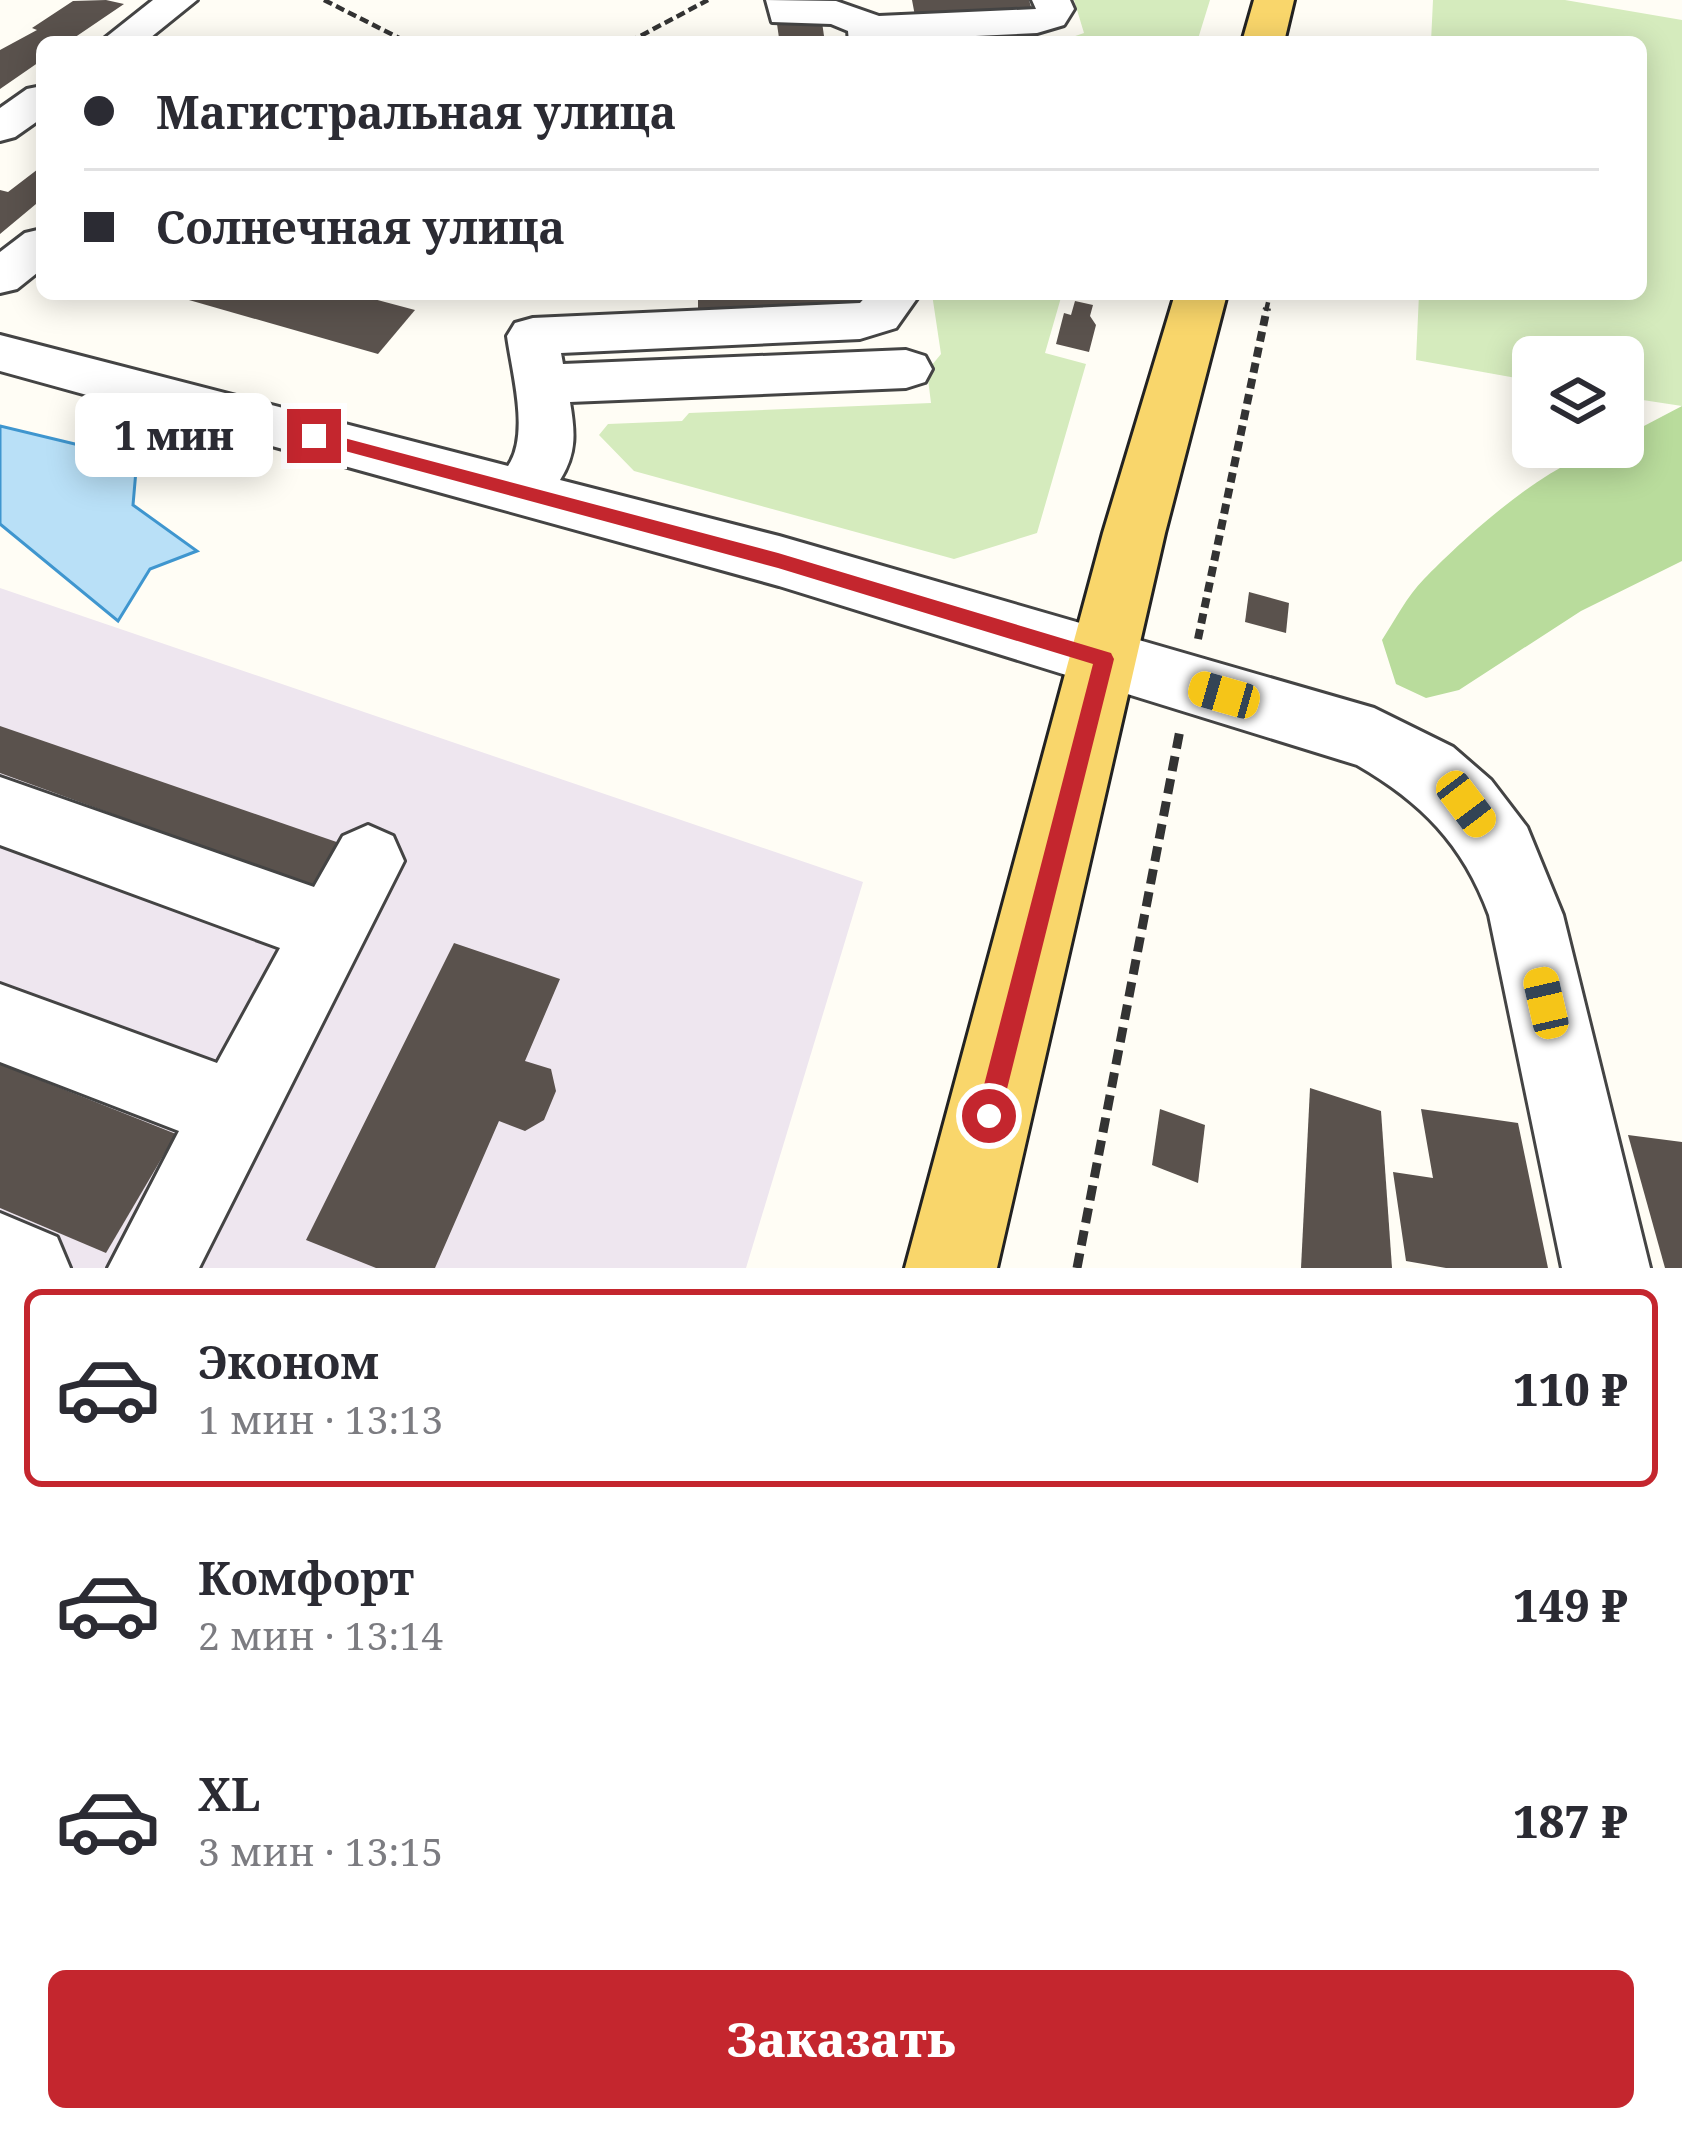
<!DOCTYPE html>
<html lang="ru">
<meta charset="utf-8">
<style>
:root{--surface:#fff;--page:#f2f2f3;--text:#2b2b33;--muted:#7c7c81;--line:#e1e1e2;--accent:#c4262e}
body{margin:0;font-family:"Noto Serif",serif;background:var(--page);color:var(--text);height:100vh;display:flex;flex-direction:column;font-size:45px;white-space:nowrap}
*{box-sizing:border-box;margin:0}
p{font-size:39px;color:var(--muted)}
.icon{flex:none;width:66px;height:66px;fill:none;stroke:currentColor;stroke-width:2;stroke-linecap:round;stroke-linejoin:round}
.map{position:relative;height:1268px;overflow:hidden}
.details{display:flex;flex-direction:column;background:var(--surface);flex:1}
.details>*{flex:none}
.top-card{position:absolute;left:36px;top:36px;width:1611px;height:264px;border-radius:18px;box-shadow:0 6px 30px #0003;display:grid;align-content:center;height:264px;padding:0 48px;background:var(--surface)}
.fabs{position:absolute;left:1512px;top:336px;display:grid;gap:24px}
.fabs a{display:grid;place-items:center;width:132px;height:132px;border-radius:18px;background:var(--surface);box-shadow:0 6px 30px #0003;font-size:60px}
.end{position:absolute;width:54px;height:54px;margin:-27px;border:15px solid #c4262e;background:#fff;box-shadow:0 0 0 6px #fff}
.from{border-radius:50%}
.bubble{position:absolute;height:84px;border-radius:18px;background:var(--surface);box-shadow:0 6px 30px #0003;font-size:39px;font-weight:800;line-height:84px;text-align:center}
.car{position:absolute;width:36px;height:72px;margin:-36px -18px;border-radius:15px;box-shadow:0 0 9px 3px #0007;background:linear-gradient(#f5c518 24%,#345 0 40%,#f5c518 0 76%,#345 0 86%,#f5c518 0)}
.top-card b{display:flex;align-items:center;gap:42px;height:114px;font-size:45px}
.top-card b+b{border-top:3px solid var(--line)}
.top-card i{width:30px;height:30px;background:var(--text)}
ul{padding:21px 0 0;list-style:none}
li{display:flex;align-items:center;gap:36px;height:198px;margin:0 24px 18px;padding:0 24px;border:6px solid transparent;border-radius:18px}
li div{flex:1}
li b{display:block;font-size:45px}
li em{font-style:normal;font-weight:800}
li.on{border-color:var(--accent)}
li>.icon{width:108px;height:108px;stroke-width:1.5}
.cta{display:flex;gap:24px;margin-top:auto;padding:24px 48px}
.cta a{flex:1;height:138px;border-radius:18px;background:var(--accent);color:#fff;font-size:48px;font-weight:800;line-height:138px;text-align:center}
.map>svg:first-child{display:block}
</style>
<div class="map">
<svg width="1682" height="1268" viewBox="0 0 1682 1268">
<rect width="100%" height="100%" fill="#fffdf5"/>
<polygon fill="#eee6ef" points="0,588 863,882 746,1268 0,1268"/>
<g fill="#d5ebbd">
<polygon points="1074,0 1210,0 1197,42 1058,42 1084,33"/>
<polygon points="1433,0 1565,0 1682,20 1682,406 1623,397 1623,357 1533,357 1533,381 1416,360 1419,294 1641,294 1641,42 1431,42"/>
<polygon points="932,294 1062,294 1045,353 1086,364 1037,533 954,559 634,471 599,435 608,424 682,421 689,413 931,403 927,371 941,354"/>
</g>
<path fill="#b9dc9c" d="M1682 406V561L1581 611 1459 690 1426 698 1396 684 1382 640C1395 620 1407 596 1424 579 1466 536 1562 447 1623 447V437Z"/>
<polygon fill="#b9e0f7" stroke="#3f96cf" stroke-width="3" points="0,426 137,459 133,505 197,551 150,569 118,621 0,524"/>
<g fill="#5a524d">
<polygon points="106,0 124,4 68,42 42,42 42,60 0,89 0,50 37,30 32,28 73,1"/>
<polygon points="912,0 1029,0 1032,10 915,16"/>
<polygon points="822,22 824,36 779,38 777,24"/>
<polygon points="42,166 42,199 0,234 0,190 8,192"/>
<polygon points="168,294 355,294 415,310 378,354"/>
<polygon points="698,294 859,294 860,306 698,324"/>
<polygon points="1075,301 1093,305 1090,316 1096,325 1089,352 1056,344 1064,313 1071,315"/>
<polygon points="1249,592 1289,603 1286,633 1245,622"/>
<polygon points="0,726 354,848 327,892 0,773"/>
<polygon points="454,943 560,979 525,1061 551,1069 556,1091 544,1120 525,1131 499,1121 435,1268 376,1268 306,1240"/>
<polygon points="0,1064 176,1134 106,1253 0,1208"/>
<polygon points="1310,1088 1381,1111 1392,1268 1301,1268"/>
<polygon points="1160,1109 1205,1125 1198,1183 1152,1165"/>
<polygon points="1421,1109 1518,1123 1548,1268 1446,1268 1406,1261 1393,1172 1433,1178"/>
<polygon points="1628,1135 1682,1142 1682,1268 1665,1268"/>
</g>
<g fill="none" stroke-linecap="round" stroke-linejoin="round">
<g stroke="#444" stroke-width="6">
<g id="minor">
<polygon points="153,0 197,0 145,42 100,42"/>
<polygon points="766,0 836,1 879,16 1036,9 1032,0 1070,0 1074,9 1064,25 1037,33 849,42 848,31 831,24 772,22"/>
<polygon points="42,86 42,118 15,137 0,141 0,108 27,89"/>
<polygon points="42,229 42,269 17,289 0,293 0,252 25,233"/>
<path d="M868 294H920L896 328 860 339 561 353 563 364 906 350 925 356 932 369 925 382 906 388 570 402C575 432 577 453 560 480L779 536 1374 708 1453 747 1491 780 1527 827 1563 915 1650 1268H1562L1489 915C1463 844 1421 802 1357 765L779 586 0 371V335L508 466C530 435 512 373 507 336L515 323 533 318 860 303Z"/>
<polygon points="0,777 314,887 343,836 368,825 393,836 404,861 199,1268 108,1268 179,1131 0,1062 0,984 217,1063 280,948 0,845"/>
<polygon points="0,1213 57,1237 70,1268 0,1268"/>
</g>
</g>
<g stroke="#222" stroke-width="6">
<g id="major">
<polygon points="1254,0 1294,0 1284,42 1242,42"/>
<polygon points="1175,294 1227,294 1165,533 997,1268 905,1268 1103,533"/>
</g>
</g>
<g stroke="#333" stroke-width="4.5" stroke-dasharray="9 4.5" stroke-linecap="butt">
<polyline points="324,0 407,42"/>
<polyline points="629,42 708,0"/>
<polyline points="1266,311 1270,294"/>
</g>
<polyline stroke="#333" stroke-width="8" stroke-dasharray="10 6" stroke-linecap="butt" points="1198,639 1267,308"/>
<polyline stroke="#333" stroke-width="9" stroke-dasharray="15 8" stroke-linecap="butt" points="1077,1268 1180,730"/>
<use href="#minor" fill="#fff" fill-rule="evenodd"/>
<use href="#major" fill="#f9d66b" fill-rule="evenodd"/>
</g>
<polygon fill="#c4262e" points="314,430 778,553 1111,653 1114,659 998,1125 989,1128 980,1125 976,1116 1093,664 778,568 308,441 308,432"/>
</svg>
<div class="fabs">
<a><svg class="icon" aria-label="layers" viewBox="0 0 24 24"><path d="M12 4l9 5-9 5-9-5zM3 14l9 5 9-5"/></svg></a>
</div>
<i class="end from" style="left:989px;top:1116px"></i>
<i class="end" style="left:314px;top:436px"></i>
<div class="bubble" style="left:75px;top:393px;width:198px">1 мин</div>
<i class="car" style="left:1224px;top:695px;rotate:286deg"></i>
<i class="car" style="left:1466px;top:804px;rotate:143deg"></i>
<i class="car" style="left:1546px;top:1003px;rotate:347deg"></i>
<div class="top-card">
<b><i class="from"></i>Магистральная улица</b>
<b><i></i>Солнечная улица</b>
</div>
</div>
<section class="details">
<ul>
<li class="on"><svg class="icon" aria-label="car" viewBox="0 0 24 24"><path d="M5 17H2v-5l4-1 3-4h7l3 4 3 1v5h-3M9 17h6M6 11h13"/><circle cx="7" cy="17" r="2"/><circle cx="17" cy="17" r="2"/></svg><div><b>Эконом</b><p>1 мин · 13:13</p></div><em>110 ₽</em></li>
<li><svg class="icon" aria-label="car" viewBox="0 0 24 24"><path d="M5 17H2v-5l4-1 3-4h7l3 4 3 1v5h-3M9 17h6M6 11h13"/><circle cx="7" cy="17" r="2"/><circle cx="17" cy="17" r="2"/></svg><div><b>Комфорт</b><p>2 мин · 13:14</p></div><em>149 ₽</em></li>
<li><svg class="icon" aria-label="car" viewBox="0 0 24 24"><path d="M5 17H2v-5l4-1 3-4h7l3 4 3 1v5h-3M9 17h6M6 11h13"/><circle cx="7" cy="17" r="2"/><circle cx="17" cy="17" r="2"/></svg><div><b>XL</b><p>3 мин · 13:15</p></div><em>187 ₽</em></li>
</ul>
<div class="cta"><a>Заказать</a></div>
</section>
